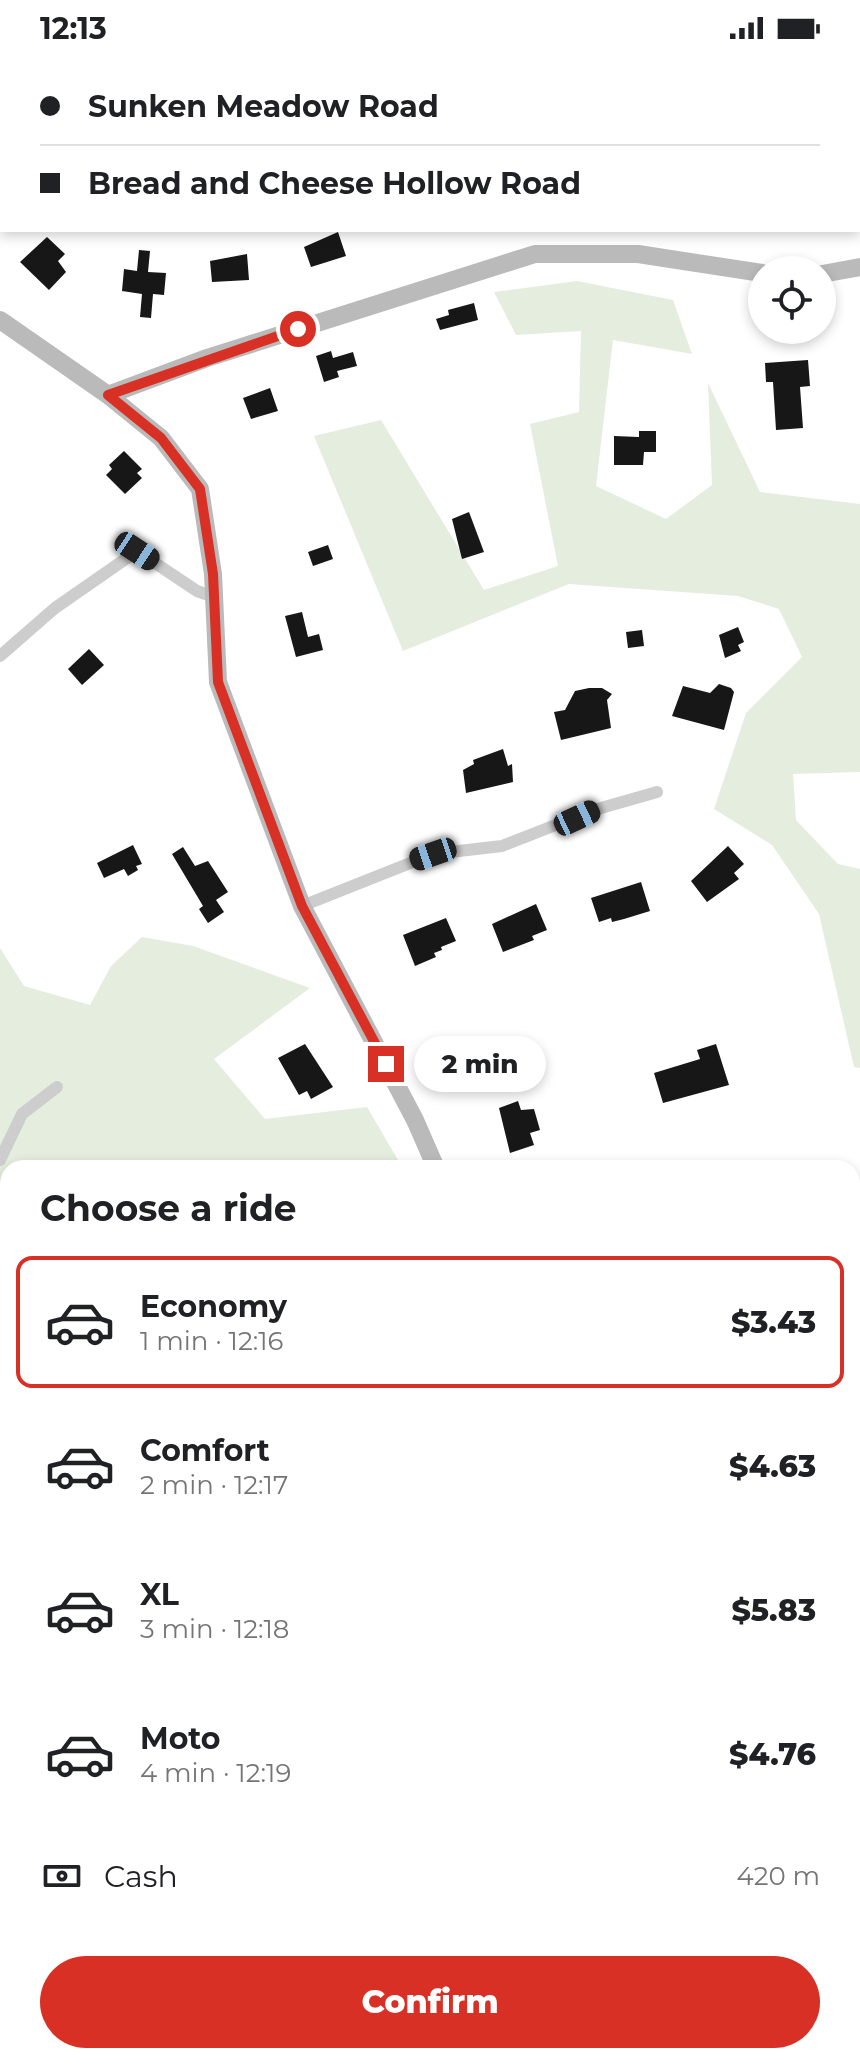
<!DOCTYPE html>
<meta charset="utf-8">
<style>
:root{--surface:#fff;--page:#f2f2f2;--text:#202124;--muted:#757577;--line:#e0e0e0;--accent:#d93025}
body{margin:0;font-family:Montserrat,sans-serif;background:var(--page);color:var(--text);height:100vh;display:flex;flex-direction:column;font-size:30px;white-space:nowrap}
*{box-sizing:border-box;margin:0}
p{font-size:26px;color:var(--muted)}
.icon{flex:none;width:44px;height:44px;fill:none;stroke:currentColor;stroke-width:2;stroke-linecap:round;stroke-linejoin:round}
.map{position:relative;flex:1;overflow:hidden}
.side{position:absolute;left:0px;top:1104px;width:860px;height:904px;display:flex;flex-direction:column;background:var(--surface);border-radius:24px 24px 0 0;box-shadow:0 4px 12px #0003}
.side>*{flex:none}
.top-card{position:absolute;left:0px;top:0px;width:860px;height:176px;box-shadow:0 4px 12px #0003;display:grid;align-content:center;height:176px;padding:0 40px;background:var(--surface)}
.tools{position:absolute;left:748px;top:200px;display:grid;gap:16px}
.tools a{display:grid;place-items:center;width:88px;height:88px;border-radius:50%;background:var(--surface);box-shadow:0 4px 12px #0003;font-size:40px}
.end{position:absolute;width:36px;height:36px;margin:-18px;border:10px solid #d93025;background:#fff;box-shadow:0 0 0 4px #fff}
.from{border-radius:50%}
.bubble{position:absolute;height:56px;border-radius:28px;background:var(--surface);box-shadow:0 4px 12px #0003;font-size:26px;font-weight:800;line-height:56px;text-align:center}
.car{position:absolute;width:24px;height:48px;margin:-24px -12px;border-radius:10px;box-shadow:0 0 6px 2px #0007;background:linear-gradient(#222 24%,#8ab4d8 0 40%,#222 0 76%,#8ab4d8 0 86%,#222 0)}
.top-card b{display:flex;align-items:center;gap:28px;height:76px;font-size:30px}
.top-card b+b{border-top:2px solid var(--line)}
.top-card i{width:20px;height:20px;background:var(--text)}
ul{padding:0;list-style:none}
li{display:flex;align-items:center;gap:24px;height:132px;margin:0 16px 12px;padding:0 24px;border:4px solid transparent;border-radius:16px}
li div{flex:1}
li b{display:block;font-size:30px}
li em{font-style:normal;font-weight:800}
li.on{border-color:var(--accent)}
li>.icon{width:72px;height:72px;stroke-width:1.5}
h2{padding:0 40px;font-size:36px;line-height:96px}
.pay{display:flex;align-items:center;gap:20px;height:88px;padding:0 40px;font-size:30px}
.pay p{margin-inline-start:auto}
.primary-button{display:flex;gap:16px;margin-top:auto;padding:16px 40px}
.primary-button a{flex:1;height:92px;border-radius:48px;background:var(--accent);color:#fff;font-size:32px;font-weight:800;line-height:92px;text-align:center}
.status{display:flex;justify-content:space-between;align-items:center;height:56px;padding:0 40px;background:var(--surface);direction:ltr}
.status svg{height:22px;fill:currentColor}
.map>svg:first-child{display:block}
</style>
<div class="status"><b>12:13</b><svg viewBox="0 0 49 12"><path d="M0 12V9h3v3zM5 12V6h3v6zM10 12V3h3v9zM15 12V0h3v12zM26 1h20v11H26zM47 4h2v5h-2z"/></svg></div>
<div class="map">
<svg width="860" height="2008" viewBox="0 0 860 2008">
<rect width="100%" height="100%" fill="#fff"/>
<g fill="#e5eddf">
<polygon points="577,225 673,244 692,298 613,284 596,430 666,463 712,429 708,327 760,436 860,448 860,716 793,718 796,764 838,808 860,813 860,1012 854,1011 819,858 772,789 714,753 746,657 802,601 779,553 738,540 569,528 403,595 314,380 381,364 484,534 558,510 530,368 579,356 581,275 516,279 494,236"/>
<polygon points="142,881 193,890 310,932 214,1003 265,1063 367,1051 398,1104 375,1112 8,1112 8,1883 0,1888 0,892 24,930 90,949 111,910"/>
<polygon points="112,2000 353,2000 357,2008 108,2008"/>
<polygon points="576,2000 644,2000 646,2008 577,2008"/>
</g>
<g fill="#171717">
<polygon points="338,176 346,200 311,211 304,191"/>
<polygon points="47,181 65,198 58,205 66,216 49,234 20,206"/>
<polygon points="139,194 150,195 148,216 166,217 164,239 153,238 151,262 140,261 142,238 122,235 124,213 137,215"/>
<polygon points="247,198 249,224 212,226 210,205"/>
<polygon points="474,247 478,264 440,274 436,263 449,259 448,254"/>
<polygon points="331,295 333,302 353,296 357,310 337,315 339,321 324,326 316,300"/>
<polygon points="808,304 810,330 800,331 803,372 776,374 773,326 766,326 765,307"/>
<polygon points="270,332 278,355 251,363 243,342"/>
<polygon points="639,375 656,375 656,396 644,396 643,409 614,409 614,380 639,381"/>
<polygon points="124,395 142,413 137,417 142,422 125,438 106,419 112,413 109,409"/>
<polygon points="469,456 484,496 462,503 452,463"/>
<polygon points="328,489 333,503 313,510 308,496"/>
<polygon points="302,556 308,581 319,578 323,594 296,601 285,560"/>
<polygon points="738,571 744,586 738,589 741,595 725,602 719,579"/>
<polygon points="642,574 644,590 628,592 626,576"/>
<polygon points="89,593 104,609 82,629 68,613"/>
<polygon points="719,628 731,632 734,636 724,674 672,660 683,630 710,637"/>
<polygon points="589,632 602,632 612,638 607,644 611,672 561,684 554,656 565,654 575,635"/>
<polygon points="503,693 508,710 512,708 513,726 466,737 463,714 474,708 473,704"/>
<polygon points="133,789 142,808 136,810 138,814 128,820 124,813 104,822 97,807"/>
<polygon points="728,790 744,808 734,817 739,823 707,846 691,825"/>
<polygon points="183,791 195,810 208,805 228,836 216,844 224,856 208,867 199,853 203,850 172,798"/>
<polygon points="641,826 650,855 624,863 612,866 611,862 599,866 591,842"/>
<polygon points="536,848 547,874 532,880 534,884 503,896 492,868"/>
<polygon points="446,862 456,885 441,891 442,894 434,897 436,901 415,910 403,879"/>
<polygon points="305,988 333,1031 311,1043 307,1035 299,1039 278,1002"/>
<polygon points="716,988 729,1029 663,1047 654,1017 700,1003 697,994"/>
<polygon points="518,1045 521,1054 534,1053 540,1074 530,1077 534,1089 510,1097 499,1052"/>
</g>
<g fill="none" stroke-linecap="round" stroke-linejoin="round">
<g stroke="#cdcdcd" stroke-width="12">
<polyline points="0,600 55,552 137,495 197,535 214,541"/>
<polyline points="302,850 433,798 502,790 594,754 657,736"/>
<polyline points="0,1104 22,1058 57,1031"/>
<polyline points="0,1371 5,1459 0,1505"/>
<polyline points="852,1509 860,1503"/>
<polyline points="852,1920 860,1918"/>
<polyline points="469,2000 471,2008"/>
</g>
<g stroke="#bababa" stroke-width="18">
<polyline points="822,218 860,211"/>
<polyline points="0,264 108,339 161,382 200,433 213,518 218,626 302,850 415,1064 436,1112"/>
<polyline points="108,339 207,302 535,198 638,198 762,217"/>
<polyline points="658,2000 660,2008"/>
</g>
</g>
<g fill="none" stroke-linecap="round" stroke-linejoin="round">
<polyline stroke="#d93025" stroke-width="10" points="298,273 108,339 161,382 200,433 213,518 218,626 302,850 386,1008"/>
</g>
</svg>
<div class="tools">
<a><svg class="icon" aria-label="locate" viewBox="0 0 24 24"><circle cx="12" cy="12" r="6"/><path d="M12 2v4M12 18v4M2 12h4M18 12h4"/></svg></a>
</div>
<i class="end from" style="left:298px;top:273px"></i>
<i class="end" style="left:386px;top:1008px"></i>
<div class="bubble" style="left:414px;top:980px;width:132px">2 min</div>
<i class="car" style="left:137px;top:495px;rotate:123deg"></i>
<i class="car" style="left:577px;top:762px;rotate:65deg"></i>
<i class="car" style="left:433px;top:798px;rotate:251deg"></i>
<div class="top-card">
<b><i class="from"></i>Sunken Meadow Road</b>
<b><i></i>Bread and Cheese Hollow Road</b>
</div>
<section class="side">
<h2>Choose a ride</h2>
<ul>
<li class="on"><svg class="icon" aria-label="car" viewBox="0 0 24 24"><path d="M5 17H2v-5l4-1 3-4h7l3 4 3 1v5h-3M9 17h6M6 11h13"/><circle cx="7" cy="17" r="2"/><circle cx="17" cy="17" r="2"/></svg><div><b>Economy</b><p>1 min · 12:16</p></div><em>$3.43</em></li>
<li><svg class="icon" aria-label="car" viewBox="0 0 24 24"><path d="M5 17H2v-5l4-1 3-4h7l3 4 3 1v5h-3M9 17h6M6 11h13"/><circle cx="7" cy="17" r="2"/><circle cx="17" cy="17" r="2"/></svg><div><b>Comfort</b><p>2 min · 12:17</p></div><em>$4.63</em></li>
<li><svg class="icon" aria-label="car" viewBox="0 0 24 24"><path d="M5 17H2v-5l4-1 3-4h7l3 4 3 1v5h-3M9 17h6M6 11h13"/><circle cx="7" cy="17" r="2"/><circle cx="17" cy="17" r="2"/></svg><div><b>XL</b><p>3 min · 12:18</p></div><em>$5.83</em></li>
<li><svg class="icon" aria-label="car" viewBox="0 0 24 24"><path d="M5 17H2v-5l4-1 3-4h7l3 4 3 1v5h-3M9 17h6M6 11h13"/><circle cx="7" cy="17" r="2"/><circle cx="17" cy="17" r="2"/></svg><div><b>Moto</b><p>4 min · 12:19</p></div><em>$4.76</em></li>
</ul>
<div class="pay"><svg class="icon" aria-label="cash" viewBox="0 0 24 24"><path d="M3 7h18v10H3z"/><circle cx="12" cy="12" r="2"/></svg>Cash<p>420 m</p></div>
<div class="primary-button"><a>Confirm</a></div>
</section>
</div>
